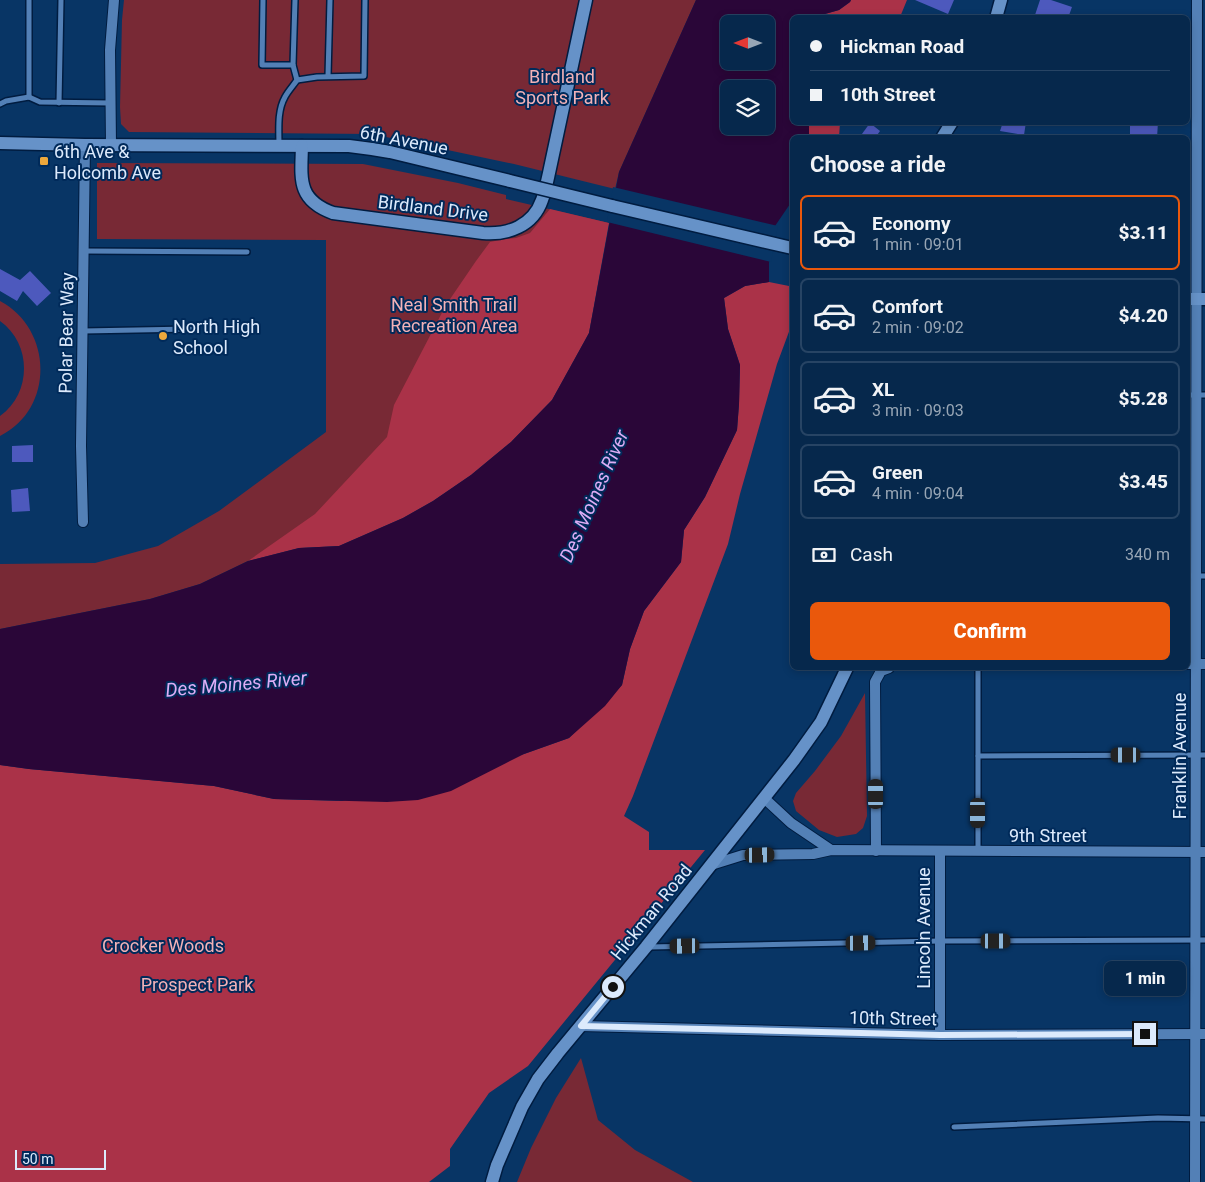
<!DOCTYPE html>
<meta charset="utf-8">
<style>
:root{--surface:#06284c;--page:#143456;--text:#f1f3f6;--muted:#98a6b5;--line:#274464;--accent:#ea580c}
body{margin:0;font-family:Roboto,sans-serif;background:var(--page);color:var(--text);height:100vh;display:flex;flex-direction:column;font-size:19px;white-space:nowrap}
*{box-sizing:border-box;margin:0}
p{font-size:16px;color:var(--muted)}
.icon{flex:none;width:28px;height:28px;fill:none;stroke:currentColor;stroke-width:2;stroke-linecap:round;stroke-linejoin:round}
.map{position:relative;flex:1;overflow:hidden}
.panel{position:absolute;left:790px;top:135px;width:400px;height:535px;display:flex;flex-direction:column;background:var(--surface);border-radius:8px;box-shadow:0 2px 8px #0003,0 0 0 1px var(--line)}
.panel>*{flex:none}
.banner{position:absolute;left:790px;top:15px;width:400px;height:110px;border-radius:8px;box-shadow:0 2px 8px #0003,0 0 0 1px var(--line);display:grid;align-content:center;height:110px;padding:0 20px;background:var(--surface)}
.needle{width:32px;rotate:270deg}
.fabs{position:absolute;left:720px;top:15px;display:grid;gap:10px}
.fabs a{display:grid;place-items:center;width:55px;height:55px;border-radius:8px;background:var(--surface);box-shadow:0 2px 8px #0003,0 0 0 1px var(--line);font-size:25px}
.scale{position:absolute;left:15px;bottom:12px;width:91px;box-sizing:border-box;padding-left:5px;border:2px solid #dceafc;border-top:0;font-size:14px;line-height:18px;white-space:nowrap;color:#dceafc;-webkit-text-stroke:4px #002a5a;paint-order:stroke}
.end{position:absolute;width:22px;height:22px;margin:-11px;border:6px solid #dceafc;background:#111;box-shadow:0 0 0 2px #111}
.from{border-radius:50%}
.bubble{position:absolute;height:35px;border-radius:8px;background:var(--surface);box-shadow:0 2px 8px #0003,0 0 0 1px var(--line);font-size:16px;font-weight:800;line-height:35px;text-align:center}
.car{position:absolute;width:15px;height:30px;margin:-15px -8px;border-radius:6px;box-shadow:0 0 4px 1px #0007;background:linear-gradient(#222 24%,#8ab4d8 0 40%,#222 0 76%,#8ab4d8 0 86%,#222 0)}
.banner b{display:flex;align-items:center;gap:18px;height:48px;font-size:19px}
.banner b+b{border-top:1px solid var(--line)}
.banner i{width:12px;height:12px;background:var(--text)}
ul{padding:0;list-style:none}
li{display:flex;align-items:center;gap:15px;height:75px;margin:0 10px 8px;padding:0 10px;border:2px solid var(--line);border-radius:8px}
li div{flex:1}
li b{display:block;font-size:19px}
li em{font-style:normal;font-weight:800}
li.active{border-color:var(--accent)}
li>.icon{width:45px;height:45px;stroke-width:1.5}
h2{padding:0 20px;font-size:22px;line-height:60px}
.pay{display:flex;align-items:center;gap:12px;height:55px;padding:0 20px;font-size:19px}
.pay p{margin-inline-start:auto}
.primary-button{display:flex;gap:10px;margin-top:auto;padding:10px 20px}
.primary-button a{flex:1;height:58px;border-radius:8px;background:var(--accent);color:#fff;font-size:20px;font-weight:800;line-height:58px;text-align:center}
.map>svg:first-child{display:block}
</style>
<div class="map">
<svg width="1205" height="1182" viewBox="0 0 1205 1182">
<rect width="100%" height="100%" fill="#083565"/>
<g fill="#782935">
<polygon points="124,0 696,0 619,172 615,189 514,164 372,134 129,132 121,124 120,107 122,20"/>
<polygon points="97,163 363,164 458,183 506,195 506,199 609,223 511,442 248,561 200,584 150,599 0,629 0,564 95,563 158,546 219,511 326,432 326,240 97,239"/>
<path d="M0 301C53 329 55 409 0 436V416C32 393 32 344 0 321Z"/>
<polygon points="865,693 867,816 863,828 856,834 837,837 819,830 796,811 793,801 796,793 815,771 841,736"/>
<polygon points="581,1058 598,1120 635,1150 693,1182 517,1182 531,1148 556,1098"/>
</g>
<g fill="#aa3248">
<polygon points="851,0 907,0 900,17 823,18 825,14 839,10 850,2"/>
<polygon points="809,123 840,123 839,137 809,138"/>
<polygon points="550,209 609,223 589,333 552,400 511,442 471,475 433,501 403,518 339,546 299,548 248,561 315,514 387,437 394,405 446,305 476,261 490,242 505,239 516,238 530,233"/>
<polygon points="769,282 789,286 790,329 777,364 740,494 728,544 633,796 624,816 649,832 649,850 705,850 528,1066 489,1093 450,1149 450,1166 429,1182 0,1182 0,765 29,769 214,786 274,799 342,801 524,754 569,738 622,685 630,649 644,611 681,562 684,530 705,497 737,430 739,404 740,365 728,329 724,298 745,286"/>
</g>
<path fill="#2a0638" fill-rule="evenodd" d="M696 0H851L850 2 839 10 825 14 823 17 792 18V122L809 123V137L792 138V183L790 204 775 226 769 263V282L745 286 724 298 728 329 740 365 739 404 737 430 705 497 684 530 681 562 644 611 630 649 622 685 605 706 569 738 524 754 451 791 418 800 387 802 274 799 214 786 29 769 0 765V629L150 599 200 584 248 561 299 548 339 546 403 518 433 501 471 475 511 442 552 400 589 333 619 172ZM729 24H766V61H729ZM729 89H766V126H729Z"/>
<polygon fill="#083565" points="613,187 778,226 771,262 607,222"/>
<g fill="#4d59bd">
<polygon points="915,0 954,0 948,14"/>
<polygon points="1040,0 1051,0 1072,7 1068,18 1034,18"/>
<polygon points="1003,122 1026,122 1024,135 1000,131"/>
<polygon points="1130,122 1158,122 1157,138 1138,138 1138,135 1130,135"/>
<polygon points="870,123 880,131 875,138 859,138"/>
<polygon points="0,269 20,280 30,271 51,293 37,306 23,291 17,301 0,291"/>
<polygon points="33,445 33,462 12,462 12,446"/>
<polygon points="28,488 30,511 12,512 11,490"/>
</g>
<g fill="none" stroke-linecap="round" stroke-linejoin="round">
<g stroke="#001c40" stroke-width="8">
<g id="lane">
<polyline points="29,0 29,97"/>
<path d="M263 0 262 65H293L297 80C293 86 288 91 285 97 277 111 279 130 279 146"/>
<polyline points="293,65 295,0"/>
<polyline points="328,76 330,0"/>
<polyline points="297,80 317,77 364,76 365,0"/>
<polyline points="59,103 61,0"/>
<polyline points="0,104 6,101 29,97 40,102 110,103"/>
<polyline points="84,251 247,252"/>
<polyline points="83,331 190,329"/>
<polyline points="1188,395 1205,395"/>
<polyline points="1188,576 1205,576"/>
<polyline points="978,668 978,851"/>
<polyline points="978,756 1205,755"/>
<polyline points="649,947 940,941 1205,940"/>
<polyline points="954,1127 1158,1118 1205,1119"/>
</g>
</g>
<g stroke="#001c40" stroke-width="12">
<g id="street">
<polyline points="111,145 110,50 114,0"/>
<polyline points="83,522 81,446 85,145"/>
<polyline points="1188,664 1205,664"/>
<polyline points="764,798 791,823 831,850"/>
<polyline points="876,851 875,682 881,671 889,668"/>
<polyline points="940,851 940,1035"/>
<polyline points="711,865 743,855 813,854 831,850 1205,852"/>
<polyline points="581,1026 940,1035 1205,1034"/>
<polyline points="1195,1182 1197,0"/>
</g>
</g>
<g stroke="#001c40" stroke-width="15">
<g id="secondary">
<polyline points="996,18 1001,0"/>
<polyline points="942,138 952,122"/>
<polyline points="0,143 85,145 349,146 372,149 390,152 510,181"/>
<path d="M302 146C301 179 297 200 333 213L483 233C508 235 533 226 542 200 545 192 547 182 549 173L586 0"/>
<polyline points="612,206 792,248"/>
<polyline points="1188,299 1205,299"/>
<polyline points="492,1182 497,1165 522,1107 538,1079 558,1053 646,947 794,760 821,722 847,668"/>
</g>
</g>
<use href="#lane" stroke="#5380b6" stroke-width="5"/>
<use href="#street" stroke="#5380b6" stroke-width="10"/>
<use href="#secondary" stroke="#6692c8" stroke-width="12"/>
<g stroke="#001c40" stroke-width="15" stroke-linecap="butt">
<polyline id="secondary-bridge" points="510,181 612,206"/>
</g>
<use href="#secondary-bridge" stroke="#6692c8" stroke-width="12"/>
</g>
<g fill="none" stroke-linecap="round" stroke-linejoin="round">
<polyline stroke="#dceafc" stroke-width="6" points="613,987 581,1026 940,1035 1145,1034"/>
</g>
<g fill="#eda83c" stroke="#002a5a" stroke-width="2">
<rect x="39" y="156" width="10" height="10" rx="2.5"/>
<circle cx="163" cy="336" r="5"/>
</g>
<g text-anchor="middle" dominant-baseline="central" stroke-width="4" stroke-linejoin="round" paint-order="stroke">
<g font-size="18" fill="#f2b2b7" stroke="#002a5a">
<text x="562" y="76">Birdland<tspan x="562" dy="21">Sports Park</tspan></text>
<text x="454" y="304">Neal Smith Trail<tspan x="454" dy="21">Recreation Area</tspan></text>
<text x="163" y="945">Crocker Woods</text>
<text x="197" y="984">Prospect Park</text>
</g>
<g font-size="18" fill="#dceafc" stroke="#002a5a">
<text transform="translate(404 140) rotate(11)">6th Avenue</text>
<text transform="translate(433 208) rotate(7)">Birdland Drive</text>
<text transform="translate(66 333) rotate(-89)">Polar Bear Way</text>
<text transform="translate(1179 756) rotate(-90)">Franklin Avenue</text>
<text x="1048" y="835">9th Street</text>
<text transform="translate(651 912) rotate(-51)">Hickman Road</text>
<text transform="translate(923 928) rotate(-90)">Lincoln Avenue</text>
<text transform="translate(893 1018) rotate(1)">10th Street</text>
</g>
<g font-size="18" fill="#dceafc" stroke="#002a5a" text-anchor="start">
<text x="54" y="151">6th Ave &amp;<tspan x="54" dy="21">Holcomb Ave</tspan></text>
<text x="173" y="326">North High<tspan x="173" dy="21">School</tspan></text>
</g>
<g font-size="19" font-style="italic" fill="#ddadf5" stroke="#002a5a">
<text transform="translate(594 496) rotate(-66)">Des Moines River</text>
<text transform="translate(236 684) rotate(-5)">Des Moines River</text>
</g>
</g>
</svg>
<div class="fabs">
<a><svg class="needle" viewBox="-14 -14 28 28"><path d="M0-13l5 13h-10z" fill="#e53935"/><path d="M0 13l5-13h-10z" fill="#98a6b5"/></svg></a>
<a><svg class="icon" aria-label="layers" viewBox="0 0 24 24"><path d="M12 4l9 5-9 5-9-5zM3 14l9 5 9-5"/></svg></a>
</div>
<div class="scale">50 m</div>
<i class="end from" style="left:613px;top:987px"></i>
<i class="end" style="left:1145px;top:1034px"></i>
<div class="bubble" style="left:1104px;top:961px;width:82px">1 min</div>
<i class="car" style="left:1126px;top:755px;rotate:270deg"></i>
<i class="car" style="left:876px;top:794px;rotate:0deg"></i>
<i class="car" style="left:978px;top:813px;rotate:180deg"></i>
<i class="car" style="left:760px;top:855px;rotate:89deg"></i>
<i class="car" style="left:996px;top:941px;rotate:90deg"></i>
<i class="car" style="left:861px;top:943px;rotate:89deg"></i>
<i class="car" style="left:685px;top:946px;rotate:269deg"></i>
<div class="banner">
<b><i class="from"></i>Hickman Road</b>
<b><i></i>10th Street</b>
</div>
<section class="panel">
<h2>Choose a ride</h2>
<ul>
<li class="active"><svg class="icon" aria-label="car" viewBox="0 0 24 24"><path d="M5 17H2v-5l4-1 3-4h7l3 4 3 1v5h-3M9 17h6M6 11h13"/><circle cx="7" cy="17" r="2"/><circle cx="17" cy="17" r="2"/></svg><div><b>Economy</b><p>1 min · 09:01</p></div><em>$3.11</em></li>
<li><svg class="icon" aria-label="car" viewBox="0 0 24 24"><path d="M5 17H2v-5l4-1 3-4h7l3 4 3 1v5h-3M9 17h6M6 11h13"/><circle cx="7" cy="17" r="2"/><circle cx="17" cy="17" r="2"/></svg><div><b>Comfort</b><p>2 min · 09:02</p></div><em>$4.20</em></li>
<li><svg class="icon" aria-label="car" viewBox="0 0 24 24"><path d="M5 17H2v-5l4-1 3-4h7l3 4 3 1v5h-3M9 17h6M6 11h13"/><circle cx="7" cy="17" r="2"/><circle cx="17" cy="17" r="2"/></svg><div><b>XL</b><p>3 min · 09:03</p></div><em>$5.28</em></li>
<li><svg class="icon" aria-label="car" viewBox="0 0 24 24"><path d="M5 17H2v-5l4-1 3-4h7l3 4 3 1v5h-3M9 17h6M6 11h13"/><circle cx="7" cy="17" r="2"/><circle cx="17" cy="17" r="2"/></svg><div><b>Green</b><p>4 min · 09:04</p></div><em>$3.45</em></li>
</ul>
<div class="pay"><svg class="icon" aria-label="cash" viewBox="0 0 24 24"><path d="M3 7h18v10H3z"/><circle cx="12" cy="12" r="2"/></svg>Cash<p>340 m</p></div>
<div class="primary-button"><a>Confirm</a></div>
</section>
</div>
